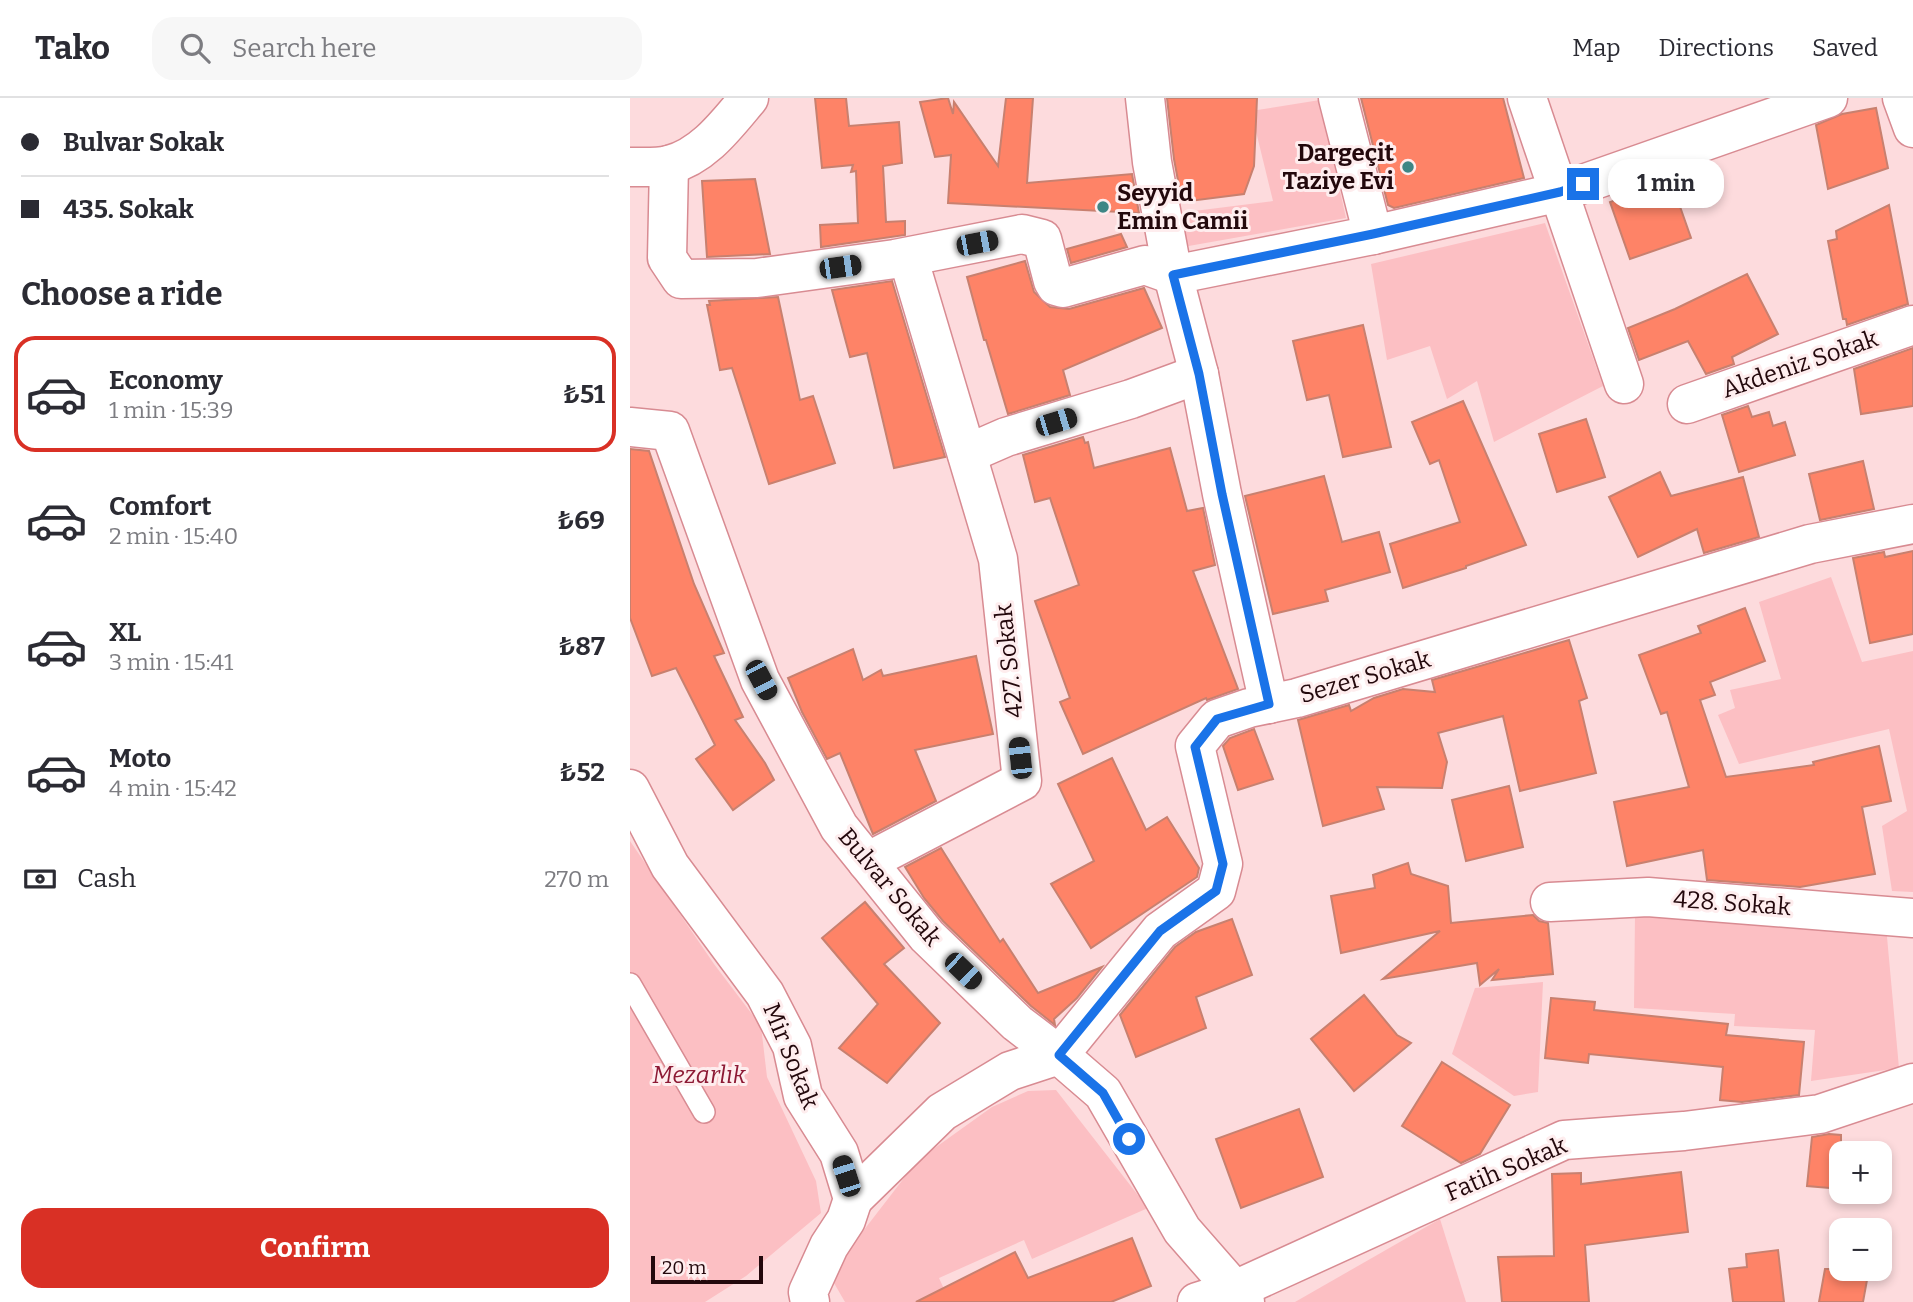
<!DOCTYPE html>
<meta charset="utf-8">
<style>
:root{--surface:#fff;--page:#f7f7f7;--text:#2b2b33;--muted:#7c7c81;--line:#e1e1e2;--accent:#d93025}
body{margin:0;font-family:Bitter,serif;background:var(--page);color:var(--text);height:100vh;display:flex;flex-direction:column;font-size:26px;white-space:nowrap}
*{box-sizing:border-box;margin:0}
p{font-size:23px;color:var(--muted)}
.icon{flex:none;width:38px;height:38px;fill:none;stroke:currentColor;stroke-width:2;stroke-linecap:round;stroke-linejoin:round}
.map{position:relative;flex:1;overflow:hidden}
.drawer{display:flex;flex-direction:column;background:var(--surface);width:630px}
.drawer>*{flex:none}
.banner{display:grid;align-content:center;height:154px;padding:0 21px;background:var(--surface)}
.buttons{position:absolute;left:1199px;top:1043px;display:grid;gap:14px}
.buttons a{display:grid;place-items:center;width:63px;height:63px;border-radius:14px;background:var(--surface);box-shadow:0 4px 10px #0003;font-size:35px}
.scale{position:absolute;left:21px;bottom:18px;width:112px;box-sizing:border-box;padding-left:7px;border:4px solid #23080c;border-top:0;font-size:19px;line-height:24px;white-space:nowrap;color:#23080c;-webkit-text-stroke:5px #feedee;paint-order:stroke}
.end{position:absolute;width:32px;height:32px;margin:-16px;border:9px solid #1a73e8;background:#fff;box-shadow:0 0 0 4px #fff}
.from{border-radius:50%}
.bubble{position:absolute;height:49px;border-radius:21px;background:var(--surface);box-shadow:0 4px 10px #0003;font-size:23px;font-weight:700;line-height:49px;text-align:center}
.car{position:absolute;width:21px;height:42px;margin:-21px -10px;border-radius:9px;box-shadow:0 0 5px 2px #0007;background:linear-gradient(#222 24%,#8ab4d8 0 40%,#222 0 76%,#8ab4d8 0 86%,#222 0)}
.banner b{display:flex;align-items:center;gap:24px;height:66px;font-size:26px}
.banner b+b{border-top:2px solid var(--line)}
.banner i{width:18px;height:18px;background:var(--text)}
ul{padding:0;list-style:none}
li{display:flex;align-items:center;gap:21px;height:116px;margin:0 14px 10px;padding:0 7px;border:4px solid transparent;border-radius:21px}
li div{flex:1}
li b{display:block;font-size:26px}
li em{font-style:normal;font-weight:700}
li.current{border-color:var(--accent)}
li>.icon{width:63px;height:63px;stroke-width:1.5}
h2{padding:0 21px;font-size:32px;line-height:84px}
.pay{display:flex;align-items:center;gap:18px;height:77px;padding:0 21px;font-size:26px}
.pay p{margin-inline-start:auto}
.cta{display:flex;gap:14px;margin-top:auto;padding:14px 21px}
.cta a{flex:1;height:80px;border-radius:21px;background:var(--accent);color:#fff;font-size:28px;font-weight:700;line-height:80px;text-align:center}
header{display:flex;align-items:center;gap:42px;box-sizing:border-box;height:98px;padding:0 35px;background:var(--surface);border-bottom:2px solid var(--line)}
header strong{font-size:33px}
nav{display:flex;gap:38px;margin-inline-start:auto;font-size:24px}
.search{width:490px;height:63px;background:var(--page);display:flex;align-items:center;gap:18px;box-sizing:border-box;padding:0 24px;border-radius:21px;color:var(--muted);font-size:26px}
main{display:flex;flex:1;min-height:0}
.map>svg:first-child{display:block}
</style>
<header>
<strong>Tako</strong>
<div class="search"><svg class="icon" aria-label="search" viewBox="0 0 24 24"><circle cx="10" cy="10" r="6"/><path d="M15 15l6 6"/></svg>Search here</div>
<nav><a>Map</a><a>Directions</a><a>Saved</a></nav>
</header>
<main>
<section class="drawer">
<div class="banner">
<b><i class="from"></i>Bulvar Sokak</b>
<b><i></i>435. Sokak</b>
</div>
<h2>Choose a ride</h2>
<ul>
<li class="current"><svg class="icon" aria-label="car" viewBox="0 0 24 24"><path d="M5 17H2v-5l4-1 3-4h7l3 4 3 1v5h-3M9 17h6M6 11h13"/><circle cx="7" cy="17" r="2"/><circle cx="17" cy="17" r="2"/></svg><div><b>Economy</b><p>1 min · 15:39</p></div><em>₺51</em></li>
<li><svg class="icon" aria-label="car" viewBox="0 0 24 24"><path d="M5 17H2v-5l4-1 3-4h7l3 4 3 1v5h-3M9 17h6M6 11h13"/><circle cx="7" cy="17" r="2"/><circle cx="17" cy="17" r="2"/></svg><div><b>Comfort</b><p>2 min · 15:40</p></div><em>₺69</em></li>
<li><svg class="icon" aria-label="car" viewBox="0 0 24 24"><path d="M5 17H2v-5l4-1 3-4h7l3 4 3 1v5h-3M9 17h6M6 11h13"/><circle cx="7" cy="17" r="2"/><circle cx="17" cy="17" r="2"/></svg><div><b>XL</b><p>3 min · 15:41</p></div><em>₺87</em></li>
<li><svg class="icon" aria-label="car" viewBox="0 0 24 24"><path d="M5 17H2v-5l4-1 3-4h7l3 4 3 1v5h-3M9 17h6M6 11h13"/><circle cx="7" cy="17" r="2"/><circle cx="17" cy="17" r="2"/></svg><div><b>Moto</b><p>4 min · 15:42</p></div><em>₺52</em></li>
</ul>
<div class="pay"><svg class="icon" aria-label="cash" viewBox="0 0 24 24"><path d="M3 7h18v10H3z"/><circle cx="12" cy="12" r="2"/></svg>Cash<p>270 m</p></div>
<div class="cta"><a>Confirm</a></div>
</section>
<div class="map">
<svg width="1283" height="1204" viewBox="0 0 1283 1204">
<rect width="100%" height="100%" fill="#fddbdd"/>
<g fill="#fcbfc3">
<polygon points="690,2 716,120 553,149 548,115 643,103 621,13"/>
<polygon points="915,125 973,288 864,344 847,283 817,301 800,248 757,262 741,166"/>
<polygon points="1201,479 1232,564 1283,553 1283,794 1262,793 1252,728 1277,713 1259,631 1109,666 1088,617 1105,610 1100,592 1151,581 1129,504"/>
<polygon points="0,743 84,866 131,928 137,979 186,1083 191,1115 116,1178 75,1204 0,1204"/>
<polygon points="1005,816 1256,828 1269,970 1181,983 1185,932 1104,928 1105,916 1004,910"/>
<polygon points="913,884 908,994 884,998 822,956 845,890"/>
<polygon points="426,992 518,1110 402,1161 394,1142 309,1180 320,1204 215,1204 204,1185 203,1172 288,1062 362,1009 398,993"/>
<polygon points="810,1121 836,1204 665,1204"/>
</g>
<g fill="#fe8367" stroke="#c8806f" stroke-width="2">
<polygon points="185,0 216,0 219,28 269,24 272,65 253,68 256,124 275,123 275,137 191,149 190,127 228,125 226,73 221,74 223,67 192,70"/>
<polygon points="318,0 323,16 324,4 368,68 376,0 403,0 397,85 502,76 509,115 318,105 321,57 305,59 290,4"/>
<polygon points="537,0 627,0 624,68 614,96 552,104 544,61"/>
<polygon points="731,0 873,0 894,80 764,110 758,107"/>
<polygon points="1246,10 1258,70 1198,91 1186,27 1212,16"/>
<polygon points="125,81 140,156 77,159 72,83"/>
<polygon points="1041,83 1061,140 1000,161 980,104"/>
<polygon points="1259,107 1278,206 1217,227 1216,221 1213,221 1198,143 1207,141 1206,133"/>
<polygon points="491,136 497,149 441,165 437,151"/>
<polygon points="395,163 404,194 420,209 439,211 514,190 532,230 433,272 440,297 378,316 356,242 354,242 337,179"/>
<polygon points="1117,176 1148,236 1102,259 1104,266 1076,276 1058,243 1009,262 998,230 1045,211"/>
<polygon points="262,183 315,359 264,370 237,255 220,259 202,192"/>
<polygon points="148,199 170,302 183,298 205,365 139,386 102,270 90,272 77,207 80,207 79,203"/>
<polygon points="733,227 761,349 713,359 699,297 677,302 663,243"/>
<polygon points="1283,250 1283,308 1231,316 1224,271"/>
<polygon points="833,303 896,447 836,468 836,470 773,490 760,446 830,424 809,362 800,366 782,324"/>
<polygon points="1118,308 1122,319 1139,314 1143,328 1155,324 1165,357 1109,374 1092,317"/>
<polygon points="956,321 975,379 927,394 909,336"/>
<polygon points="453,339 455,345 458,344 464,370 540,350 557,413 573,410 585,467 563,473 608,591 577,602 576,600 453,656 430,604 440,600 405,503 449,487 420,400 405,404 393,357"/>
<polygon points="0,351 19,353 64,486 94,555 84,558 113,619 105,622 135,665 144,682 103,712 66,661 85,647 46,570 22,578 0,520"/>
<polygon points="1233,363 1244,411 1190,422 1179,376"/>
<polygon points="1030,374 1041,398 1113,379 1129,439 1074,455 1067,431 1008,459 979,399"/>
<polygon points="694,378 712,444 749,434 760,474 695,492 698,503 643,516 615,398"/>
<polygon points="1283,453 1283,536 1240,545 1223,460 1254,454 1255,459"/>
<polygon points="1115,510 1135,563 1080,584 1085,597 1070,602 1096,679 1184,667 1183,664 1249,648 1261,703 1232,709 1245,776 1170,789 1077,782 1073,752 997,768 984,704 1059,689 1037,614 1031,616 1009,557 1071,535 1068,528"/>
<polygon points="939,542 957,600 949,603 966,675 890,693 873,618 808,635 817,664 812,690 747,689 754,711 693,728 668,622 719,607 721,613 744,600 773,591 805,594 802,582"/>
<polygon points="223,551 233,582 251,572 253,578 346,558 363,636 285,652 306,703 243,736 210,655 197,661 172,614 158,580"/>
<polygon points="624,631 643,681 608,692 593,648 600,640"/>
<polygon points="482,660 516,732 537,719 569,770 567,779 461,850 421,786 464,763 428,686"/>
<polygon points="879,688 893,749 836,763 822,702"/>
<polygon points="311,750 370,844 373,841 408,895 472,869 447,900 424,921 425,927 401,908 313,823 294,800 275,769"/>
<polygon points="778,765 781,776 818,788 821,825 903,817 909,823 918,825 923,876 862,882 869,871 850,887 847,865 753,881 810,833 711,855 701,798 745,790 743,777"/>
<polygon points="235,804 274,850 254,866 310,925 257,985 209,950 248,906 192,840"/>
<polygon points="602,821 622,877 566,899 576,930 506,959 490,917 545,849 566,834"/>
<polygon points="734,897 767,937 781,945 724,993 681,941"/>
<polygon points="921,900 965,904 964,912 1098,926 1096,937 1174,944 1169,997 1112,1004 1090,1002 1093,969 959,956 958,965 915,960"/>
<polygon points="812,964 880,1007 850,1056 831,1065 772,1028"/>
<polygon points="669,1011 693,1079 611,1110 586,1041"/>
<polygon points="1199,1036 1211,1037 1211,1091 1177,1088 1182,1039"/>
<polygon points="1051,1074 1058,1134 955,1147 959,1204 872,1204 868,1159 924,1158 922,1076 951,1075 951,1086"/>
<polygon points="502,1140 521,1188 481,1204 286,1204 385,1154 398,1180"/>
<polygon points="1148,1152 1154,1204 1103,1204 1099,1171 1117,1169 1116,1156"/>
<polygon points="1195,1171 1239,1171 1233,1204 1189,1204"/>
</g>
<g fill="none" stroke-linecap="round" stroke-linejoin="round">
<g stroke="#d88b92" stroke-width="24">
<polyline id="lane" points="0,886 74,1014"/>
</g>
<g stroke="#d88b92" stroke-width="41">
<g id="street">
<polyline points="515,0 522,64 543,177 569,276 592,396 639,606"/>
<polyline points="708,0 743,137"/>
<polyline points="897,0 994,286"/>
<polyline points="39,67 37,160 51,181 127,180 265,161 392,136 412,141 423,183 426,188 433,190 515,167 543,177 743,137 930,94 1198,0"/>
<path d="M0 69C12 69 27 70 39 67 74 58 97 26 119 0"/>
<polyline points="1057,306 1283,227"/>
<polyline points="0,329 40,333 130,582 209,729 297,838 387,925 429,957 473,995 552,1132 615,1204"/>
<polyline points="337,356 376,339 501,301 569,276"/>
<polyline points="0,691 40,768 135,896 162,948 173,998 209,1055 223,1101 216,1122 199,1148 178,1194 180,1204"/>
<polyline points="237,764 392,683 368,461 278,159"/>
<polyline points="920,804 1018,799 1283,820"/>
<polyline points="223,1101 312,1014 380,973 429,957 530,833 586,793 593,766 565,648 587,621 619,610 667,600 1180,446 1283,426"/>
<polyline points="567,1204 605,1192 934,1042 1054,1033 1190,1016 1283,985"/>
</g>
</g>
<g stroke="#d88b92" stroke-width="41">
<polyline id="secondary" points="1272,0 1283,30"/>
</g>
<use href="#lane" stroke="#fff" stroke-width="21"/>
<use href="#street" stroke="#fff" stroke-width="38"/>
<use href="#secondary" stroke="#fff" stroke-width="38"/>
</g>
<g fill="none" stroke-linecap="round" stroke-linejoin="round">
<polyline stroke="#1a73e8" stroke-width="9" points="499,1041 473,995 429,957 530,833 586,793 593,766 565,649 587,621 639,606 592,396 569,276 543,177 743,136 930,94 953,86"/>
</g>
<g fill="#3e8685" stroke="#feedee" stroke-width="2.5">
<circle cx="778" cy="69" r="7"/>
<circle cx="473" cy="109" r="7"/>
</g>
<g text-anchor="middle" dominant-baseline="central" stroke-width="6" stroke-linejoin="round" paint-order="stroke">
<g font-size="24" font-weight="bold" fill="#23080c" stroke="#feedee" text-anchor="end">
<text x="764" y="55">Dargeçit<tspan x="764" dy="28">Taziye Evi</tspan></text>
<text x="487" y="95" text-anchor="start">Seyyid<tspan x="487" dy="28">Emin Camii</tspan></text>
</g>
<g font-size="24" fill="#23080c" stroke="#feedee">
<text transform="translate(1170 266) rotate(-19)">Akdeniz Sokak</text>
<text transform="translate(379 563) rotate(-96)">427. Sokak</text>
<text transform="translate(735 579) rotate(-16)">Sezer Sokak</text>
<text transform="translate(260 789) rotate(50)">Bulvar Sokak</text>
<text transform="translate(1102 805) rotate(4)">428. Sokak</text>
<text transform="translate(161 958) rotate(68)">Mir Sokak</text>
<text transform="translate(876 1071) rotate(-23)">Fatih Sokak</text>
</g>
<g font-size="24" font-style="italic" fill="#8d1a35" stroke="#feedee">
<text x="69" y="977">Mezarlık</text>
</g>
</g>
</svg>
<div class="buttons">
<a>+</a>
<a>−</a>
</div>
<div class="scale">20 m</div>
<i class="end from" style="left:499px;top:1041px"></i>
<i class="end" style="left:953px;top:86px"></i>
<div class="bubble" style="left:978px;top:61px;width:116px">1 min</div>
<i class="car" style="left:347px;top:145px;rotate:79deg"></i>
<i class="car" style="left:210px;top:169px;rotate:82deg"></i>
<i class="car" style="left:426px;top:324px;rotate:73deg"></i>
<i class="car" style="left:131px;top:582px;rotate:152deg"></i>
<i class="car" style="left:390px;top:660px;rotate:354deg"></i>
<i class="car" style="left:333px;top:873px;rotate:134deg"></i>
<i class="car" style="left:216px;top:1078px;rotate:342deg"></i>
</div>
</main>
